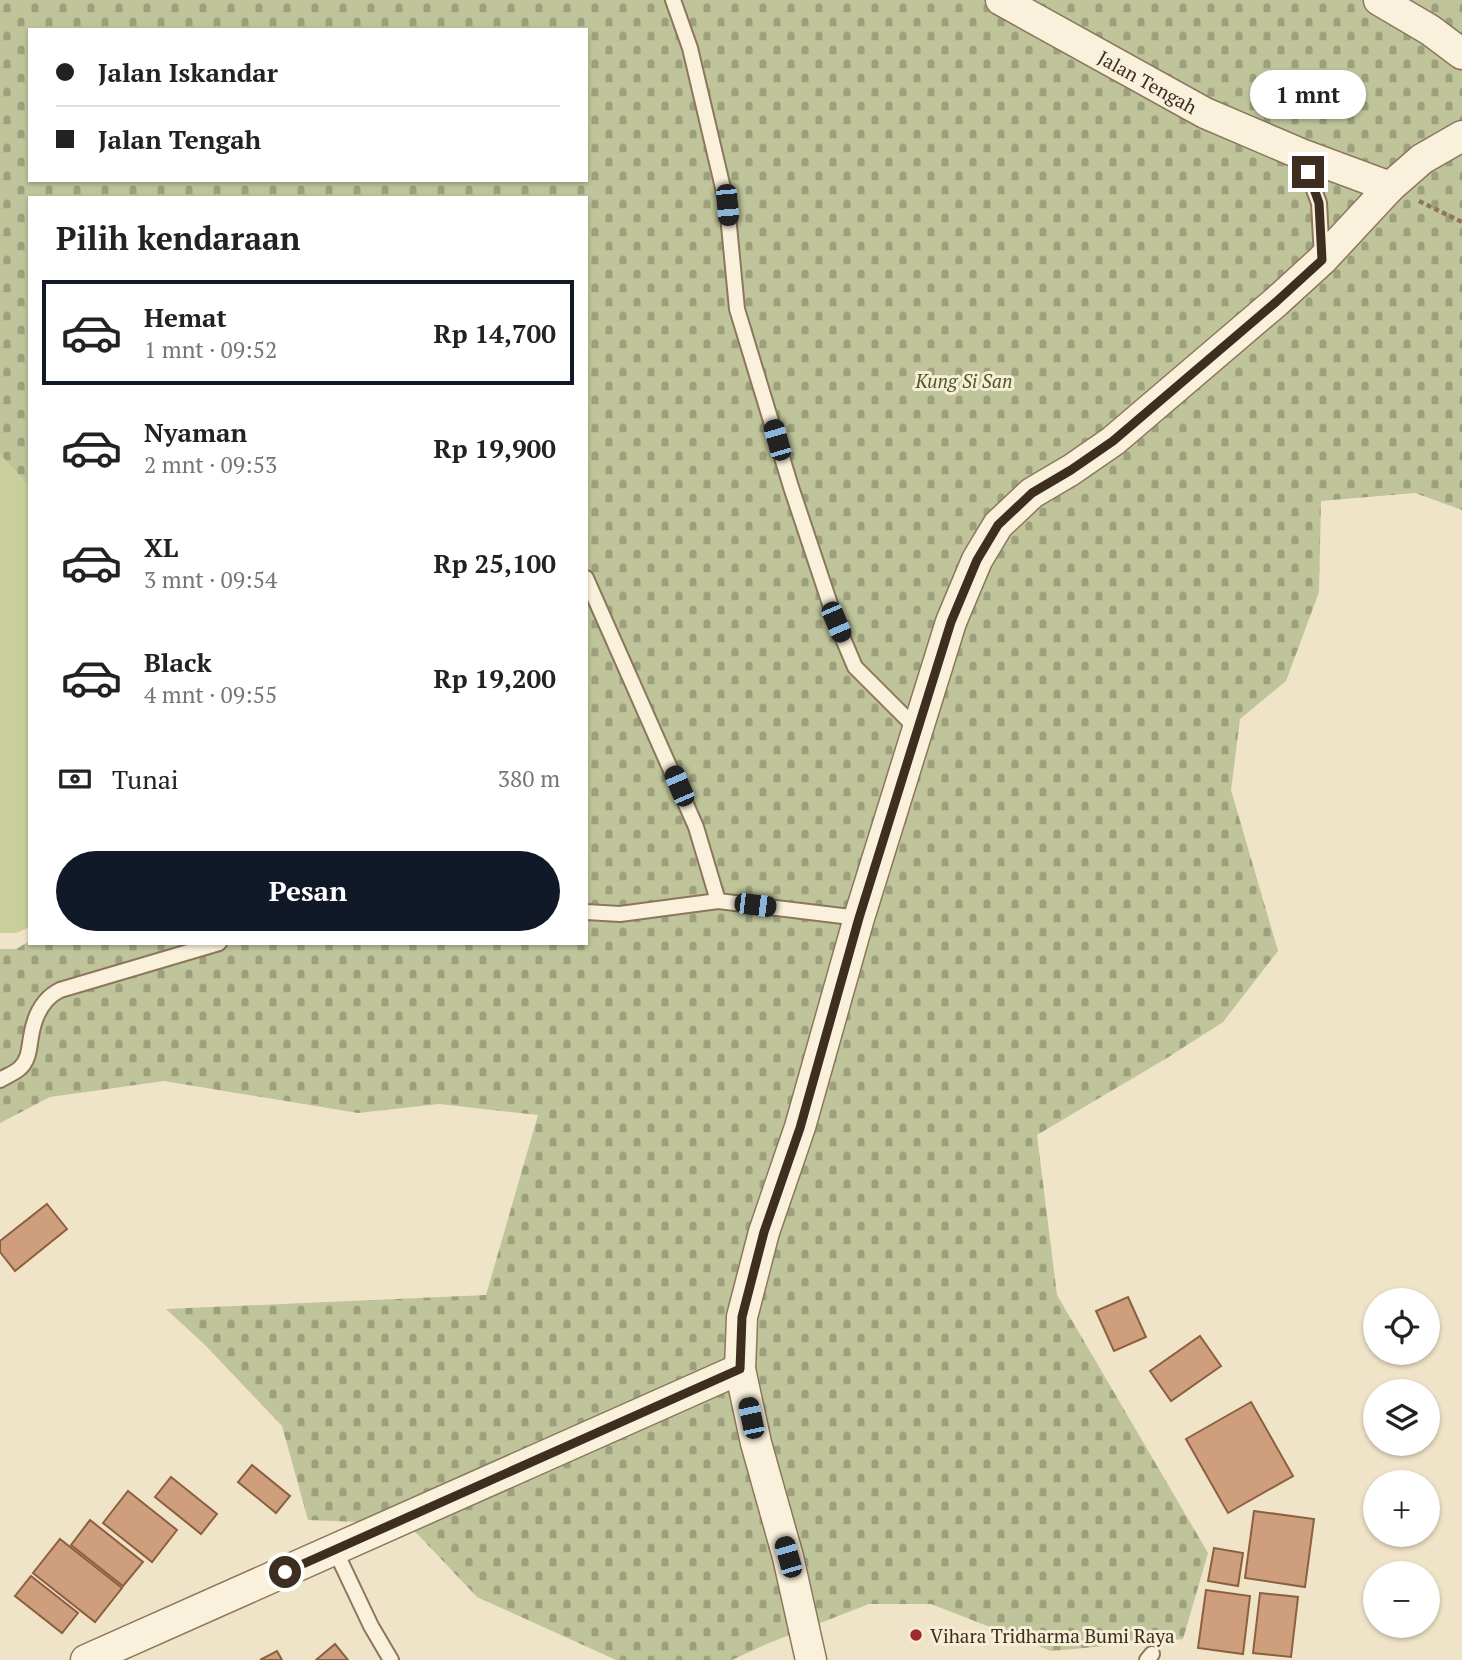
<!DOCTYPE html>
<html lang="id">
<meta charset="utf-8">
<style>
:root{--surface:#fff;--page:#f2f2f2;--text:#222;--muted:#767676;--line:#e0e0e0;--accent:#111827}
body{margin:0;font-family:"PT Serif",serif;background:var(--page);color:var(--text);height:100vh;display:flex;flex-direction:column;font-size:26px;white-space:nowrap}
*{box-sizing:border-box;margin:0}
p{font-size:23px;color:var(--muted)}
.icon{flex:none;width:38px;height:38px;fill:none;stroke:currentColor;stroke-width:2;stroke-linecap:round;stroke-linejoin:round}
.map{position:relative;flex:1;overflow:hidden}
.side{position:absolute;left:28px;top:196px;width:560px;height:749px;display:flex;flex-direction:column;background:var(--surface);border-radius:0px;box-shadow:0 2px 5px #0004}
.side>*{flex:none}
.hud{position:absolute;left:28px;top:28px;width:560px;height:154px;border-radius:0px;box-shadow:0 2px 5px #0004;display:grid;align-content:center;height:154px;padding:0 28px;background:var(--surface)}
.fabs{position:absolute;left:1363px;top:1288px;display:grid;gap:14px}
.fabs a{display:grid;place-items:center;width:77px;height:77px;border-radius:50%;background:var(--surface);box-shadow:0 2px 5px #0004;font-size:35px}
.end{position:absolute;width:32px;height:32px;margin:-16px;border:9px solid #3d2e20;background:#fff;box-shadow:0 0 0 4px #fff}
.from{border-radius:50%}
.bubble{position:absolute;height:49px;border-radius:24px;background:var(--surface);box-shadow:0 2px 5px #0004;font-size:23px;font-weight:600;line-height:49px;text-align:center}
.car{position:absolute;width:21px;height:42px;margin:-21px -10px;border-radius:9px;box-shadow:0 0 5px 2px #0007;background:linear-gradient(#222 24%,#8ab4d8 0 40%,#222 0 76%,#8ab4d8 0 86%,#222 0)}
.hud b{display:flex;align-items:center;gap:24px;height:66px;font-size:26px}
.hud b+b{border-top:2px solid var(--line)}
.hud i{width:18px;height:18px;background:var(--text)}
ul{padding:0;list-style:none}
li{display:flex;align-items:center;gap:21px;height:105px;margin:0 14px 10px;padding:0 14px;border:4px solid transparent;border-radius:0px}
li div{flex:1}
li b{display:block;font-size:26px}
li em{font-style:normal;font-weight:600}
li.selected{border-color:var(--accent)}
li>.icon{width:63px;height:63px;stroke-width:1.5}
h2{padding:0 28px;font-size:32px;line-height:84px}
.pay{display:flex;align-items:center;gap:18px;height:77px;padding:0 28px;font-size:26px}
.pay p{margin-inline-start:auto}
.button{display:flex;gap:14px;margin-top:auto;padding:14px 28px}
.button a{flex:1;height:80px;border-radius:42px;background:var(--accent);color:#fff;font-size:28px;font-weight:600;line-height:80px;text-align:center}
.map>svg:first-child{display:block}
</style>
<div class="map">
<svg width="1462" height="1660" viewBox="0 0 1462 1660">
<defs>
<pattern id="cemetery-stones" width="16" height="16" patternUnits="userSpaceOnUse" patternTransform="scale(1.75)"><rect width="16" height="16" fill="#bfc49a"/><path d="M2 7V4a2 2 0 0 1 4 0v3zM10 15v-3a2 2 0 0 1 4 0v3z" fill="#9ca07d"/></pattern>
</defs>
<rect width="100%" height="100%" fill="#f0e4c8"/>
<path fill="url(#cemetery-stones)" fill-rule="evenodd" d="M0 0H1462V510L1415 493 1321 501 1319 592 1286 681 1240 719 1231 790 1278 951 1223 1022 1167 1058 1037 1135 1057 1295 1208 1553 1183 1639 1051 1651 931 1604H869L769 1643 732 1660H616L477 1597 408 1524 308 1520 282 1426 206 1346 166 1309 486 1295 538 1115 439 1104 358 1113 164 1081 50 1097 0 1123V949H16L30 941V943H586V198H30V488L0 454ZM30 30H586V180H30Z"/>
<polygon fill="#c9cf9b" points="0,454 30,488 30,927 16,933 0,933"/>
<g fill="#cf9f7d" stroke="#8d5f41" stroke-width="2">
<polygon points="47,1204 67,1229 15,1271 0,1252 0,1241"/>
<polygon points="1128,1297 1146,1337 1114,1351 1096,1311"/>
<polygon points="1200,1336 1221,1366 1171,1401 1150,1371"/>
<polygon points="1251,1402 1293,1476 1228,1513 1186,1439"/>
<polygon points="252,1465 290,1496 276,1513 238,1482"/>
<polygon points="171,1477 217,1514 201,1534 155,1497"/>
<polygon points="128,1491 177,1530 152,1562 103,1523"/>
<polygon points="1254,1511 1314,1519 1305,1587 1245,1578"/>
<polygon points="90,1520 143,1562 123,1586 71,1545"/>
<polygon points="60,1539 122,1588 95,1622 33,1573"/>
<polygon points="1214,1548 1243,1553 1238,1586 1208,1581"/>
<polygon points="31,1576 78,1613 62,1633 15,1596"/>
<polygon points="1206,1590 1250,1596 1243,1654 1198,1648"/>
<polygon points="1260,1593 1298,1597 1291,1657 1253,1653"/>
<polygon points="335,1644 348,1660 316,1660"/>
<polygon points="277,1651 282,1660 260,1660"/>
</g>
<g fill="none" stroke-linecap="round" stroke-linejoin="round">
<g stroke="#8d765c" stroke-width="18">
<g id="service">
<polyline points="673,0 690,48 727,205 737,309 791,487 836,622 855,667 918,730"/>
<polyline points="1301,155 1319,203 1322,257"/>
<polyline points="586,578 696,827 718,901"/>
<polyline points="586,912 620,914 718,901 859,918"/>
<path d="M0 1080C6 1076 15 1073 20 1068 29 1060 29 1048 31 1037 34 1017 42 999 60 990L219 943"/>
<polyline points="335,1550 371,1626 391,1660"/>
<polyline points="1147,1660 1152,1654"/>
</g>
</g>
<g stroke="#8d765c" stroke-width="33">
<g id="minor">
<path id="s1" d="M1001 0 1205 113 1301 154 1390 187"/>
<polyline points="1379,0 1430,30 1462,54"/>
<polyline points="86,1660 740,1369"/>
<polyline points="811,1660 788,1557 756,1443 740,1369 742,1317 764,1232 800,1127 859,918 951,622 977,560 998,525 1032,493 1071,470 1113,441 1276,302 1322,260 1390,187 1422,159 1462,136"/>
</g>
</g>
<polyline stroke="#8d765c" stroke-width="4.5" stroke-dasharray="5 3.5" stroke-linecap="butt" points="1419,201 1462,222"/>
<use href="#service" stroke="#faf1dc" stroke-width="14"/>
<use href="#minor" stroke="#faf1dc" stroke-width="30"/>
</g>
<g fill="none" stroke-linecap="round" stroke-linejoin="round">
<polyline stroke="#3d2e20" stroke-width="9" points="285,1572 740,1369 742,1317 764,1232 800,1128 859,918 951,622 977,560 998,525 1032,493 1071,470 1113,441 1276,302 1322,260 1319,203 1308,172"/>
</g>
<circle fill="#9e2a2b" stroke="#f7eed8" stroke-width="2.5" cx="916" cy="1635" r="7"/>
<g text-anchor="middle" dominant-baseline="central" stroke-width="6" stroke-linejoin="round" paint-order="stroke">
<g font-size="19" fill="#3d2e20" stroke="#f7eed8">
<text stroke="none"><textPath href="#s1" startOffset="168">Jalan Tengah</textPath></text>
</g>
<g font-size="19" font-style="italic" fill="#4d5a26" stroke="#f7eed8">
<text x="964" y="380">Kung Si San</text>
</g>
<g font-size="19" fill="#3d2e20" stroke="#f7eed8" text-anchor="start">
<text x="930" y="1635">Vihara Tridharma Bumi Raya</text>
</g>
</g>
</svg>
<div class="fabs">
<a><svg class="icon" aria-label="locate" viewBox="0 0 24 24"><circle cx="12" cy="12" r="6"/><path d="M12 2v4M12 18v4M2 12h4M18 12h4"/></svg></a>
<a><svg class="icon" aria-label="layers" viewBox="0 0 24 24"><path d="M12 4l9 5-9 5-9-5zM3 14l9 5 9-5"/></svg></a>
<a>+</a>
<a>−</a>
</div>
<i class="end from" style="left:285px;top:1572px"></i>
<i class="end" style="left:1308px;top:172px"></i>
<div class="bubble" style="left:1250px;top:70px;width:116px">1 mnt</div>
<i class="car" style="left:727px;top:205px;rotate:175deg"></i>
<i class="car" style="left:777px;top:440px;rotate:344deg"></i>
<i class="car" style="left:836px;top:622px;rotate:157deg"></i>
<i class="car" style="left:679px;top:786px;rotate:337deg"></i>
<i class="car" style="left:755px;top:905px;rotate:97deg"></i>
<i class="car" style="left:751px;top:1418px;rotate:348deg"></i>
<i class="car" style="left:788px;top:1557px;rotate:344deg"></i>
<div class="hud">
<b><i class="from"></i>Jalan Iskandar</b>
<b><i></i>Jalan Tengah</b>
</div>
<section class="side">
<h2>Pilih kendaraan</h2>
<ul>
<li class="selected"><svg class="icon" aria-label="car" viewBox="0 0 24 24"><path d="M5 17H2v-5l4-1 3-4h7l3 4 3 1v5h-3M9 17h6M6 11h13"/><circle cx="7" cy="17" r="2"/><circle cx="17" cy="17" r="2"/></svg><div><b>Hemat</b><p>1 mnt · 09:52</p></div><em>Rp 14,700</em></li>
<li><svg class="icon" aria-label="car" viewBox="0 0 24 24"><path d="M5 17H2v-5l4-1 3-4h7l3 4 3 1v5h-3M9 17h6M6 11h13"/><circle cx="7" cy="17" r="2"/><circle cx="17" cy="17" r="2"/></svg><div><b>Nyaman</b><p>2 mnt · 09:53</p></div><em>Rp 19,900</em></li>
<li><svg class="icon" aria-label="car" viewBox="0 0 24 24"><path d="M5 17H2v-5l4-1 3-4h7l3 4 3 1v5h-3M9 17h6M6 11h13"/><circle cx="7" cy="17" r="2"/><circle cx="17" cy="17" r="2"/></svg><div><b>XL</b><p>3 mnt · 09:54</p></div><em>Rp 25,100</em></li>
<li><svg class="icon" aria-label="car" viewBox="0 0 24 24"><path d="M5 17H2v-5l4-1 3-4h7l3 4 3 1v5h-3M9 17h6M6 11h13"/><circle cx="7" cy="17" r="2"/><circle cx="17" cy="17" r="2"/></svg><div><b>Black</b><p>4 mnt · 09:55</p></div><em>Rp 19,200</em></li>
</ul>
<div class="pay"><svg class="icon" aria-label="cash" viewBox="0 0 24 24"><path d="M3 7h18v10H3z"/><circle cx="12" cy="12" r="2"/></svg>Tunai<p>380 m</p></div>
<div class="button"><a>Pesan</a></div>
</section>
</div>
